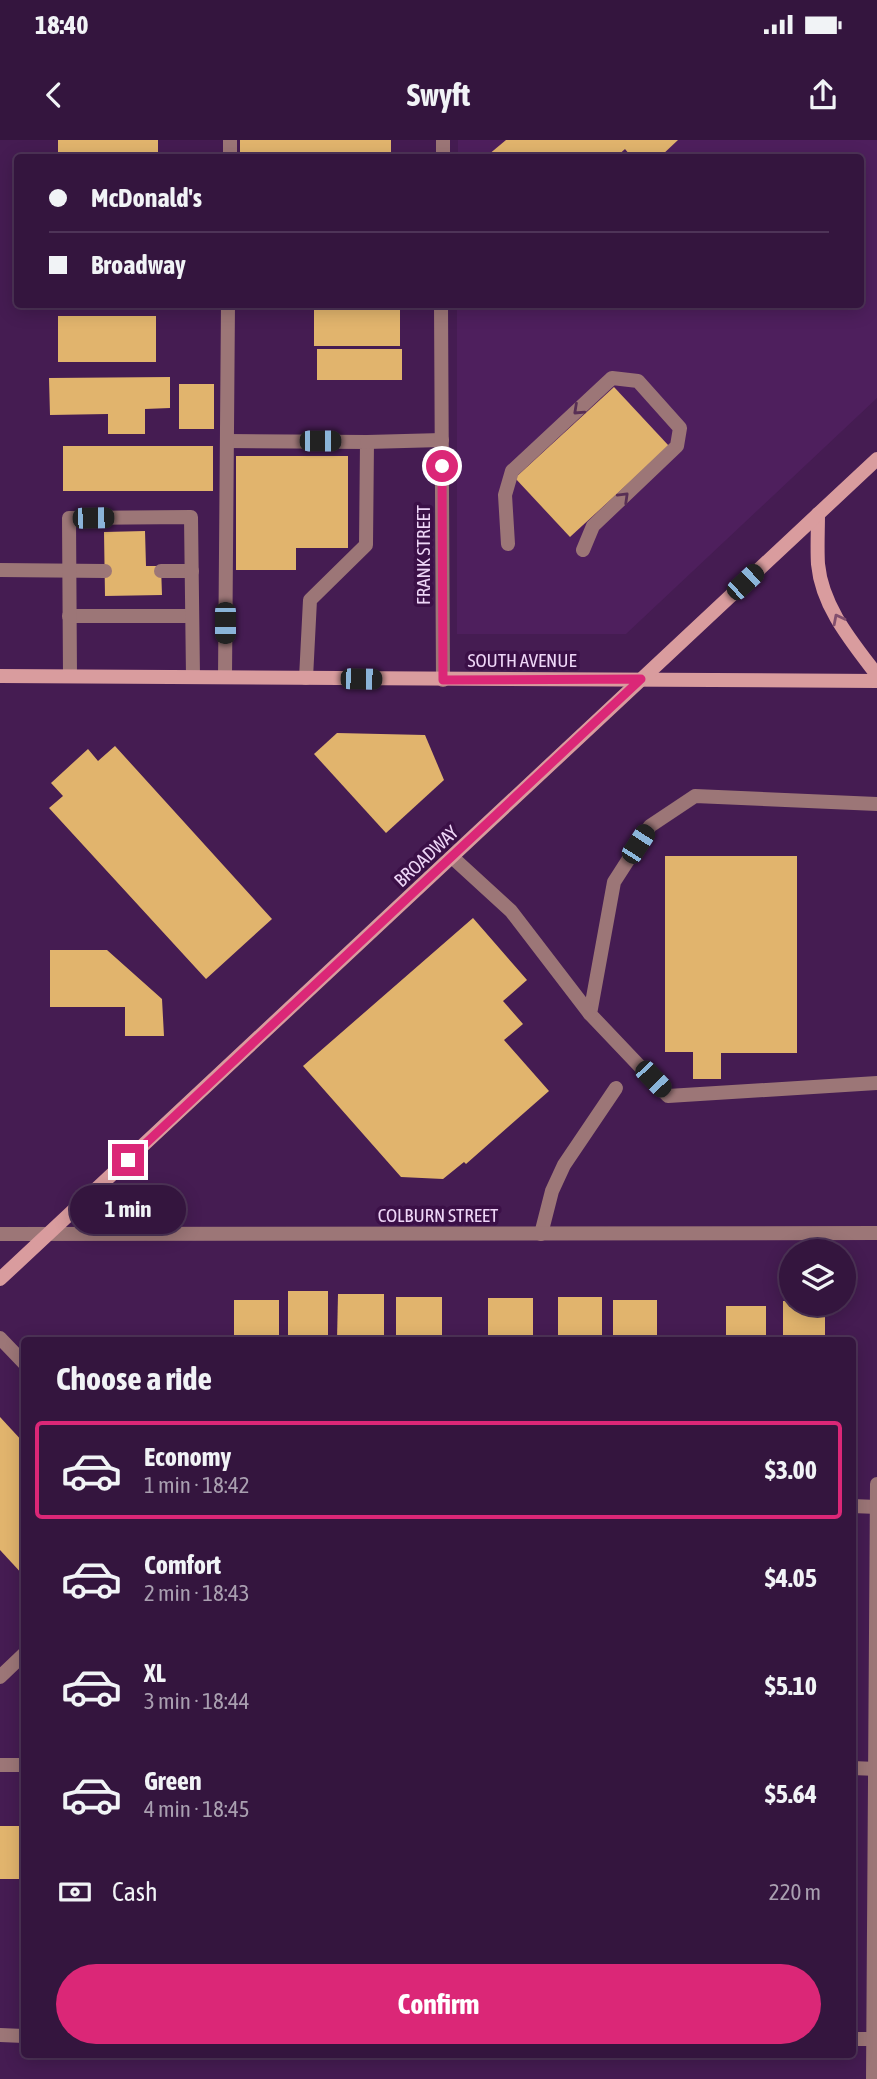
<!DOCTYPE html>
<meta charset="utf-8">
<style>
:root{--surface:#34153e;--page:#3f2249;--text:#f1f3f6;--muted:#a99fb0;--line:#4e3458;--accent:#db2777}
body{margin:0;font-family:"Asap Condensed",sans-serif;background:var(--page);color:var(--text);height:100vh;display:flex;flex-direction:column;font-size:26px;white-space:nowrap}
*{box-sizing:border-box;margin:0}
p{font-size:23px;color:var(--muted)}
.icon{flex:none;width:38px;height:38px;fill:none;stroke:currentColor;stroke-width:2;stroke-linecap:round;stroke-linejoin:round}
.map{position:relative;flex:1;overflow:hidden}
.side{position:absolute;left:21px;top:1197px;width:835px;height:721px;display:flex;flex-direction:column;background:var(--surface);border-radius:7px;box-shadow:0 4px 18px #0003,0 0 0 2px var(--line)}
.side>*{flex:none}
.hud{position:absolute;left:14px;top:14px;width:850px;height:154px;border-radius:7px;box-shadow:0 4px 18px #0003,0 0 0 2px var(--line);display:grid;align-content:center;height:154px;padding:0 35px;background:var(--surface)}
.tools{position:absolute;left:779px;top:1099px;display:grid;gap:14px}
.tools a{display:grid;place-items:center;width:77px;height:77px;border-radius:50%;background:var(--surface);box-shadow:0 4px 18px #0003,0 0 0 2px var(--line);font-size:35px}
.end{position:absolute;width:32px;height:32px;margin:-16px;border:9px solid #db2777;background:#fff;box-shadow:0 0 0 4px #fff}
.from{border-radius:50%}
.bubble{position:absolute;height:49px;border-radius:24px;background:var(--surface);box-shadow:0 4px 18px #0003,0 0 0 2px var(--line);font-size:23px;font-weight:700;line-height:49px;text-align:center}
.car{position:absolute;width:21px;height:42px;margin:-21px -10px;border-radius:9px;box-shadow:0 0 5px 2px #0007;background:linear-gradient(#222 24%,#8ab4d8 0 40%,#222 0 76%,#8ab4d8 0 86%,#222 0)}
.hud b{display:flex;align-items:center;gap:24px;height:66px;font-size:26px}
.hud b+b{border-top:2px solid var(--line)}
.hud i{width:18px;height:18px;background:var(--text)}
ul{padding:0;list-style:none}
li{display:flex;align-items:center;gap:21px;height:98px;margin:0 14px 10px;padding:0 21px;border:4px solid transparent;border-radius:7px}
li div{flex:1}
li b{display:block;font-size:26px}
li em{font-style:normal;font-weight:700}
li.active{border-color:var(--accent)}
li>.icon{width:63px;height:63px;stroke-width:1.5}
h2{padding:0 35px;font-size:32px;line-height:84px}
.pay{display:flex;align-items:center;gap:18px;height:77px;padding:0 35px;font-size:26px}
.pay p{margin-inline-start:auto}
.primary-button{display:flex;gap:14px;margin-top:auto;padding:14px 35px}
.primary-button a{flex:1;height:80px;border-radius:42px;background:var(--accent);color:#fff;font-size:28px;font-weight:700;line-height:80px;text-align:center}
.status{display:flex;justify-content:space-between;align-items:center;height:49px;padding:0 35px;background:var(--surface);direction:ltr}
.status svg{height:19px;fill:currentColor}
header{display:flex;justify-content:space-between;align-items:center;height:91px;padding:0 35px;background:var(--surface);font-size:32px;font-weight:700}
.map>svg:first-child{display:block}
</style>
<div class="status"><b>18:40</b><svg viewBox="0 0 49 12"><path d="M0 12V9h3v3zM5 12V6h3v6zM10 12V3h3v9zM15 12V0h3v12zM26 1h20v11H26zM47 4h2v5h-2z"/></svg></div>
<header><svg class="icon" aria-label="back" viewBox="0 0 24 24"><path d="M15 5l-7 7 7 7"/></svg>Swyft<svg class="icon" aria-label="share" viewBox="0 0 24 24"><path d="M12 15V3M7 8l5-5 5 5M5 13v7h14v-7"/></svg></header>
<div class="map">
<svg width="877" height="1939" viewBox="0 0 877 1939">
<rect width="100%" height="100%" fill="#451c52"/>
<polygon fill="#4e1f5d" points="458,0 877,0 877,258 626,494 457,494 457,165 861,164 861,18 458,18"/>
<g fill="#e1b46d">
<rect x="58" y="0" width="100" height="18"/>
<rect x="240" y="0" width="151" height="17"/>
<polygon points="506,0 678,0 661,16 630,15 625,9 615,18 490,18 488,15"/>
<rect x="314" y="166" width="86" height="40"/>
<rect x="58" y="176" width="98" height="46"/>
<rect x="317" y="209" width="85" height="31"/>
<polygon points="170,237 170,268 145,269 145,294 108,294 108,274 50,275 49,238"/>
<rect x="179" y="244" width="35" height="45"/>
<polygon points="614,247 669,306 570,397 515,338"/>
<rect x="63" y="306" width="150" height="45"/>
<polygon points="236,316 348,316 348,408 296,408 296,430 236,430"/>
<polygon points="145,391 146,426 161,426 162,455 105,456 104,392"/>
<polygon points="337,593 425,595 444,640 386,693 314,614"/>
<polygon points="115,606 272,779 206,839 49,668 63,656 51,643 88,609 98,621"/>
<polygon points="665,716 797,716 797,913 721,913 721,939 693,939 693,912 665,912"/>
<polygon points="473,778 527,840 503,861 523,884 504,900 549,951 466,1024 464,1022 443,1039 401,1037 303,926"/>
<polygon points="50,810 107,810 162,859 164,896 125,896 125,867 50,867"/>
<rect x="288" y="1151" width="40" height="49"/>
<polygon points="338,1154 384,1154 384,1200 337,1200"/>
<rect x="396" y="1157" width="46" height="43"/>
<rect x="558" y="1157" width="44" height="43"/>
<rect x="488" y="1158" width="45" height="42"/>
<rect x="234" y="1160" width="45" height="40"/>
<rect x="613" y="1160" width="44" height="40"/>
<polygon points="783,1161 791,1161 791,1164 825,1164 825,1200 783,1200"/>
<rect x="726" y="1166" width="40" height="34"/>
<polygon points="0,1277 24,1303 24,1436 0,1410"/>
<rect x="0" y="1686" width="24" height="53"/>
</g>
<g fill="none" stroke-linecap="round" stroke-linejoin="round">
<g stroke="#9c7677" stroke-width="14">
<polyline points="230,18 230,0"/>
<polyline points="227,301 367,302 366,405 310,460 306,538"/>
<polyline points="367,302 442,300"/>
<polyline points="508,404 505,355 512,331 612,238 638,241 680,288 677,306 593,386 583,410"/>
<polyline points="0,430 105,431"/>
<polyline points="161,431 192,431"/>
<polyline points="69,476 192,476"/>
<polyline points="70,536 69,378 191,377 193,537"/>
<polyline points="225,537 228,164"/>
<polyline points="877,664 695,656 650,686 614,742 590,874 668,956 877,943"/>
<polyline points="452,717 511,771 590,874"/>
<polyline points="541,1094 552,1051 564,1025 616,948"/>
<polyline points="0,1198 24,1223"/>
<polyline points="852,1366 877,1367"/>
<polyline points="0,1537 24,1514"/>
<polyline points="0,1895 24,1896"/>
<polyline points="852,1899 877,1899"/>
</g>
<g stroke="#9c7677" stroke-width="14">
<polyline points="443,18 443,0"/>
<polyline points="441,164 443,540"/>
<polyline points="0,1094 877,1093"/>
<polyline points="0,1625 24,1625"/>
<polyline points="852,1628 877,1629"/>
<polyline points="873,1939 877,1344"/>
</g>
<g stroke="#d99c9e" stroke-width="14">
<path d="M818 374C818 390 817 407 818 424 822 467 852 502 877 535"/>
<polyline points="0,536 877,541"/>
<polyline points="0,1139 877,319"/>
</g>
</g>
<defs><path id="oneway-chevron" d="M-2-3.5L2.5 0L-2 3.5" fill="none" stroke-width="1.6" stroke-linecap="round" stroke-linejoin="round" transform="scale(1.75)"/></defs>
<g stroke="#582f55">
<use href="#oneway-chevron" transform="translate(578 270) rotate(137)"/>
<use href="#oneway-chevron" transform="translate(624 357) rotate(-44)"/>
</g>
<use stroke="#824f6e" href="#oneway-chevron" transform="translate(838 479) rotate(-117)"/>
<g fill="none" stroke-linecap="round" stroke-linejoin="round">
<polyline stroke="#db2777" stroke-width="9" points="128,1020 641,539 443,540 442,326"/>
</g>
<g text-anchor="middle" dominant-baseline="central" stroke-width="7" stroke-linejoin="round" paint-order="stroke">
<g font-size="19" fill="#eed6f7" stroke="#3b1047">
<text transform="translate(423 415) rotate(-90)">FRANK STREET</text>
<text x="522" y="520">SOUTH AVENUE</text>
<text transform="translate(426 716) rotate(-43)">BROADWAY</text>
<text x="438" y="1075">COLBURN STREET</text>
</g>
</g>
</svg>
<div class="tools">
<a><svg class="icon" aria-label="layers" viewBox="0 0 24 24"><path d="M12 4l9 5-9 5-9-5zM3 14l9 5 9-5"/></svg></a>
</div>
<i class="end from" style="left:442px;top:326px"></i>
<i class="end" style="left:128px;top:1020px"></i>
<div class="bubble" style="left:70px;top:1045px;width:116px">1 min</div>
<i class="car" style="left:320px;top:301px;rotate:90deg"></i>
<i class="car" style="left:93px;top:378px;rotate:89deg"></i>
<i class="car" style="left:745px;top:442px;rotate:47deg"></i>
<i class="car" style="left:225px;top:483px;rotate:180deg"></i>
<i class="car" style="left:361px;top:539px;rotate:91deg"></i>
<i class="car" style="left:638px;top:704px;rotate:33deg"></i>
<i class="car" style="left:653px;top:939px;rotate:136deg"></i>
<div class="hud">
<b><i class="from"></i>McDonald's</b>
<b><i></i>Broadway</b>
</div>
<section class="side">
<h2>Choose a ride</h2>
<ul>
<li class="active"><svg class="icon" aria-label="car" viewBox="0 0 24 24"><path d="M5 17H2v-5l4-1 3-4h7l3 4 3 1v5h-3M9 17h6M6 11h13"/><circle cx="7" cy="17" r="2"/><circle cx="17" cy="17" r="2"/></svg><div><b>Economy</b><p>1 min · 18:42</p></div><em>$3.00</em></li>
<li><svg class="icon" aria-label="car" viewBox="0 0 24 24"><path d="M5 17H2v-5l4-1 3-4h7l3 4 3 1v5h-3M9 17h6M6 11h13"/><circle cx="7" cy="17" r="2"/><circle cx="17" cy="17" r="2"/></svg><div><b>Comfort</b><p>2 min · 18:43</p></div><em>$4.05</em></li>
<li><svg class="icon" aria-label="car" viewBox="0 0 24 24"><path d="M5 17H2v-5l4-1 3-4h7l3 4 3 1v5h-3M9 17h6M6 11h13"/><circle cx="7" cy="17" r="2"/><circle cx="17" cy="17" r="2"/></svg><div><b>XL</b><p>3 min · 18:44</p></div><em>$5.10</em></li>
<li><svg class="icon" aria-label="car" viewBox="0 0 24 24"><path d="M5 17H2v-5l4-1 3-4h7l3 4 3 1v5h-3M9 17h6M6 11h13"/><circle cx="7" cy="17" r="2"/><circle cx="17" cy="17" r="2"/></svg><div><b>Green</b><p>4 min · 18:45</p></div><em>$5.64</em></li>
</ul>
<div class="pay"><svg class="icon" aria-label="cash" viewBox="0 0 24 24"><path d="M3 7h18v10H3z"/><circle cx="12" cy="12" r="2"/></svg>Cash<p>220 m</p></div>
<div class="primary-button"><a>Confirm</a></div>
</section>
</div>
